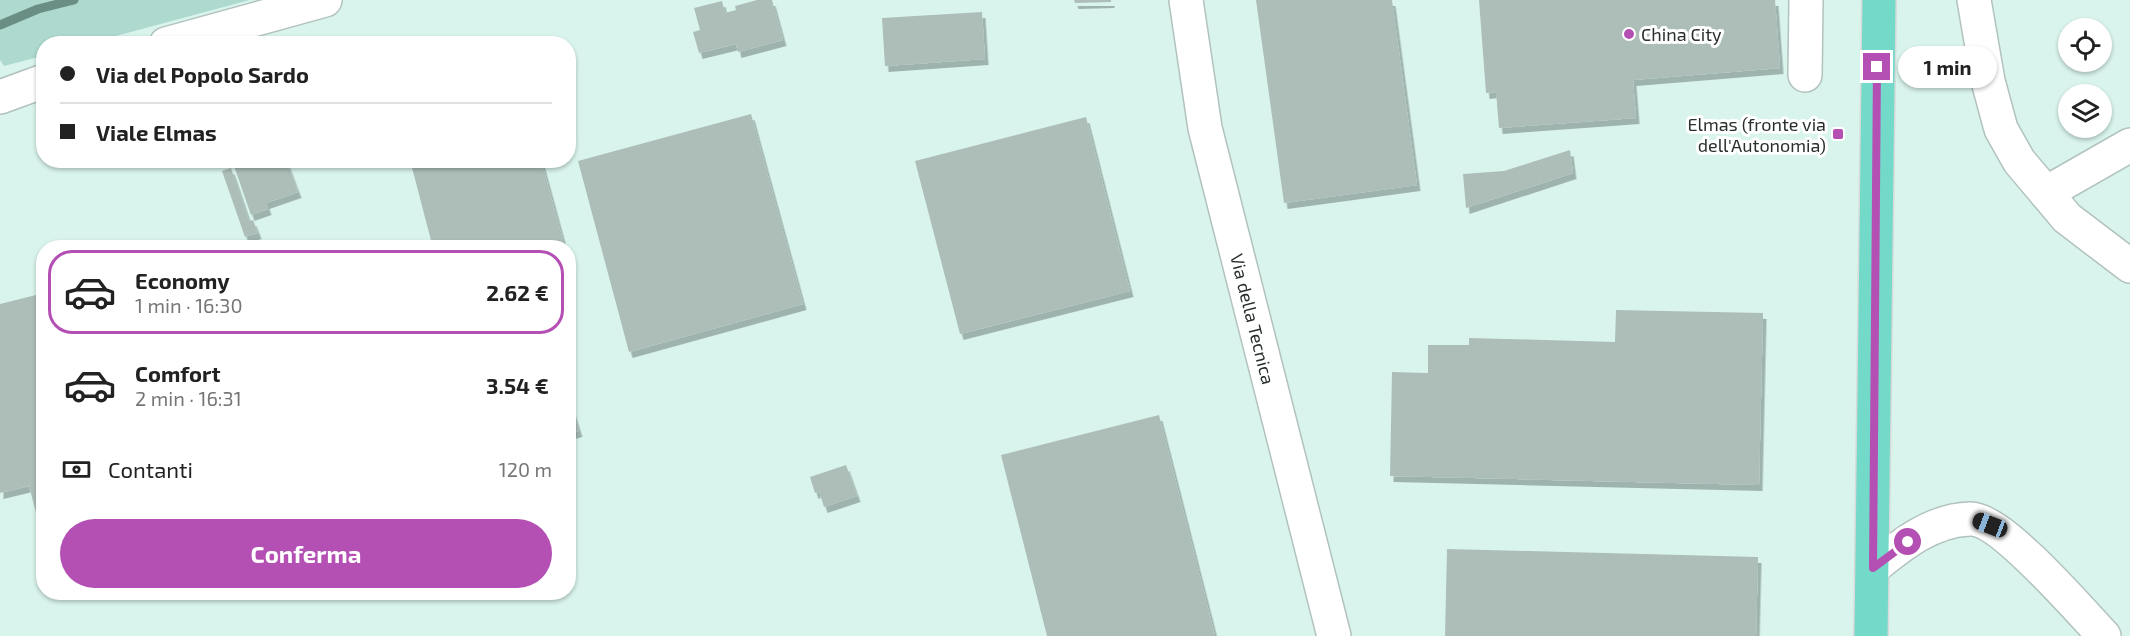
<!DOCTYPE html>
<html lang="it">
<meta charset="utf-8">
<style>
:root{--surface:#fff;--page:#f6f6f6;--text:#222;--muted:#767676;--line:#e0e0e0;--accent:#b44fb4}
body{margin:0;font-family:"Exo 2",sans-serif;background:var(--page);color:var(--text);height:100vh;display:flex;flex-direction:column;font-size:22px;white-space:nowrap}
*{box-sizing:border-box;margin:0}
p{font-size:20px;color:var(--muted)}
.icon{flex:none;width:33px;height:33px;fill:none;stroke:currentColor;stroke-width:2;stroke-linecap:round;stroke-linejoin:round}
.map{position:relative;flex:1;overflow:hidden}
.side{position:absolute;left:36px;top:240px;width:540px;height:360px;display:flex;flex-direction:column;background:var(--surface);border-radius:24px;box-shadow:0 2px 4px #0004}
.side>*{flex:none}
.hud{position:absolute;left:36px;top:36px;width:540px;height:132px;border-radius:24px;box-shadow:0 2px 4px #0004;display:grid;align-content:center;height:132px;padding:0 24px;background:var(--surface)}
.fabs{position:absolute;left:2058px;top:18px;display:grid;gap:12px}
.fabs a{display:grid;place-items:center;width:54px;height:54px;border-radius:50%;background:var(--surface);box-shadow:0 2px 4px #0004;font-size:30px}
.end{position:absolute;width:27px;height:27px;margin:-14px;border:8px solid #b44fb4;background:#fff;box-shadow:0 0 0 3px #fff}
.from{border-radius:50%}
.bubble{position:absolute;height:42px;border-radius:21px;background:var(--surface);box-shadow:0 2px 4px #0004;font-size:20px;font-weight:700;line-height:42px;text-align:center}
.car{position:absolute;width:18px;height:36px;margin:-18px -9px;border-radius:8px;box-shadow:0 0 4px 2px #0007;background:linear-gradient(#222 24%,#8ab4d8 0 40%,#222 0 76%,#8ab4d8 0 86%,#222 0)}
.hud b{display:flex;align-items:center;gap:21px;height:57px;font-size:22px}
.hud b+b{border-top:2px solid var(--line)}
.hud i{width:15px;height:15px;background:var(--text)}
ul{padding:10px 0 0;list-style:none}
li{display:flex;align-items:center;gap:18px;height:84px;margin:0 12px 9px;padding:0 12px;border:3px solid transparent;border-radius:24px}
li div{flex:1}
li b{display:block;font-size:22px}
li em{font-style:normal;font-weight:700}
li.active{border-color:var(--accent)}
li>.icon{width:54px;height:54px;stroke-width:1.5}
.pay{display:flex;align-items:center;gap:15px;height:66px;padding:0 24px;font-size:22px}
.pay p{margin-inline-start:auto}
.primary-button{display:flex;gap:12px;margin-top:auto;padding:12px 24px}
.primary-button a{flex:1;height:69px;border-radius:36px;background:var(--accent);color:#fff;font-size:24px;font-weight:700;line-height:69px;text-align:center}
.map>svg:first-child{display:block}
</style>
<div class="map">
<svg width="2130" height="636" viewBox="0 0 2130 636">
<defs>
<filter id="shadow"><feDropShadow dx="3.5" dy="6" stdDeviation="0" flood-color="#0004"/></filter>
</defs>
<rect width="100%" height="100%" fill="#edfffa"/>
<path fill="#d9f4ed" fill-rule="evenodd" d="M250 0H2130V636H0V60L4 66 43 56 44 160H568V44L90 43ZM2068 28H2102V62H2068ZM2068 94H2102V128H2068ZM44 248H568V592H44Z"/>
<polygon fill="#aed9ce" points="0,0 250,0 90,43 44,44 43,56 4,66 0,60"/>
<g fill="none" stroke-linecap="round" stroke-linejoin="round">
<polyline stroke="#6a8d84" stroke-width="9" points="0,25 38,9 74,0"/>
</g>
<g fill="#adbeb9" filter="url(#shadow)">
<polygon points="757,0 772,0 783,40 738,52 736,44 699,53 693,32 700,30 694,8 722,1 725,13 736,10 735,6"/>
<polygon points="1074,0 1111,0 1111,2 1075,3"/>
<polygon points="1256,0 1392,0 1417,185 1284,203"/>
<polygon points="1479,0 1775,0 1780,68 1633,80 1636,118 1499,128 1496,92 1486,93"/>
<polygon points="982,12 985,59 885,66 882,18"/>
<polygon points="751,114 803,304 629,352 578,161"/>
<polygon points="1086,117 1130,291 960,334 915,161"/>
<polygon points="1570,150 1573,173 1466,208 1463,174 1504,171"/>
<polygon points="232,160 286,160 298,192 266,203 268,209 251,215"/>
<polygon points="410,160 541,160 565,248 433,248"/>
<polygon points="231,168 249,221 253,220 258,233 245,237 222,171"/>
<polygon points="44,293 44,522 39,524 29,486 0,493 0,304"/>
<polygon points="1616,310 1763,313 1759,485 1390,476 1392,372 1428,373 1428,345 1469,345 1469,338 1615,342"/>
<polygon points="568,397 579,431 568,434"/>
<polygon points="1159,415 1215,636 1047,636 1001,455"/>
<polygon points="846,465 857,496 824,507 819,491 815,493 810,477"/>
<polygon points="1447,549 1758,557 1756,636 1445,636"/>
</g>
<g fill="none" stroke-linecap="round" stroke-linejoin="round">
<g stroke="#b2c2be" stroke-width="36">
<g id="minor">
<polyline points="1186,0 1205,128 1334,636"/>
<polyline points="1974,0 1988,81 2001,129 2019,161 2067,218 2130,266"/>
<polyline points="166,44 325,0"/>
<polyline points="1805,75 1806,0"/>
<polyline points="0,97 44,81"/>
<polyline points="2046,193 2130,145"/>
<path d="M1873 568C1901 545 1932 520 1970 519 2001 518 2081 612 2104 636"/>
</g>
</g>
<g stroke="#d8dad9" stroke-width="36">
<polyline id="major" points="1871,636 1879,0"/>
</g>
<use href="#minor" stroke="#fff" stroke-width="33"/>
<use href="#major" stroke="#73d9c8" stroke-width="33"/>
</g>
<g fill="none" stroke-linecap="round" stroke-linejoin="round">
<polyline stroke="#b44fb4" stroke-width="8" points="1877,67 1873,568 1908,542"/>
</g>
<g fill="#b44fb4" stroke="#fff" stroke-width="2">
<circle cx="1629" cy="34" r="6"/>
<rect x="1832" y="128" width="12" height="12" rx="3"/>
</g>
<g text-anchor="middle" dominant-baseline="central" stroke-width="6" stroke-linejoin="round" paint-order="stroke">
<g font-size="18" fill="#282f2d" stroke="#fff" text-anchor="start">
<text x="1641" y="34">China City</text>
<text x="1826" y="124" text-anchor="end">Elmas (fronte via<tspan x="1826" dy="21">dell'Autonomia)</tspan></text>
</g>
<g font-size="18" fill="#282f2d" stroke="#fff">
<text transform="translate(1253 319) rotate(76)">Via della Tecnica</text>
</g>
</g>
</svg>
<div class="fabs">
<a><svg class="icon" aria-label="locate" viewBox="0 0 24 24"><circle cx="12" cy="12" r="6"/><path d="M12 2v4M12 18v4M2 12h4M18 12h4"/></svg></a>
<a><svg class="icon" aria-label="layers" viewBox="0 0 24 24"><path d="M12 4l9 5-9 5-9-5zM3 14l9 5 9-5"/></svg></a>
</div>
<i class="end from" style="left:1908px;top:542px"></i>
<i class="end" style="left:1877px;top:67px"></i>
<div class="bubble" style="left:1898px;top:46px;width:99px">1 min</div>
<i class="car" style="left:1990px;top:525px;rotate:291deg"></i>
<div class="hud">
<b><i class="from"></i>Via del Popolo Sardo</b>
<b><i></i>Viale Elmas</b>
</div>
<section class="side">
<ul>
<li class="active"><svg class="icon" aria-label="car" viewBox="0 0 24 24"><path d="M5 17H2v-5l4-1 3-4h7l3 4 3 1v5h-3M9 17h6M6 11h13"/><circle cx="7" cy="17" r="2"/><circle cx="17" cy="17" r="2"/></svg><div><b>Economy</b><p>1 min · 16:30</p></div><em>2.62 €</em></li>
<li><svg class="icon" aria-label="car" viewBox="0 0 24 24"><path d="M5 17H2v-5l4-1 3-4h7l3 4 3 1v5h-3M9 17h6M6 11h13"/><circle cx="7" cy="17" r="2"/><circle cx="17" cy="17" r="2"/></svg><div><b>Comfort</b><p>2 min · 16:31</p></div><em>3.54 €</em></li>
</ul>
<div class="pay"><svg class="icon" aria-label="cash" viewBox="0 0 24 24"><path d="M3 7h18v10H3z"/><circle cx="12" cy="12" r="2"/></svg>Contanti<p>120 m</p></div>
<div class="primary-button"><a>Conferma</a></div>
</section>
</div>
